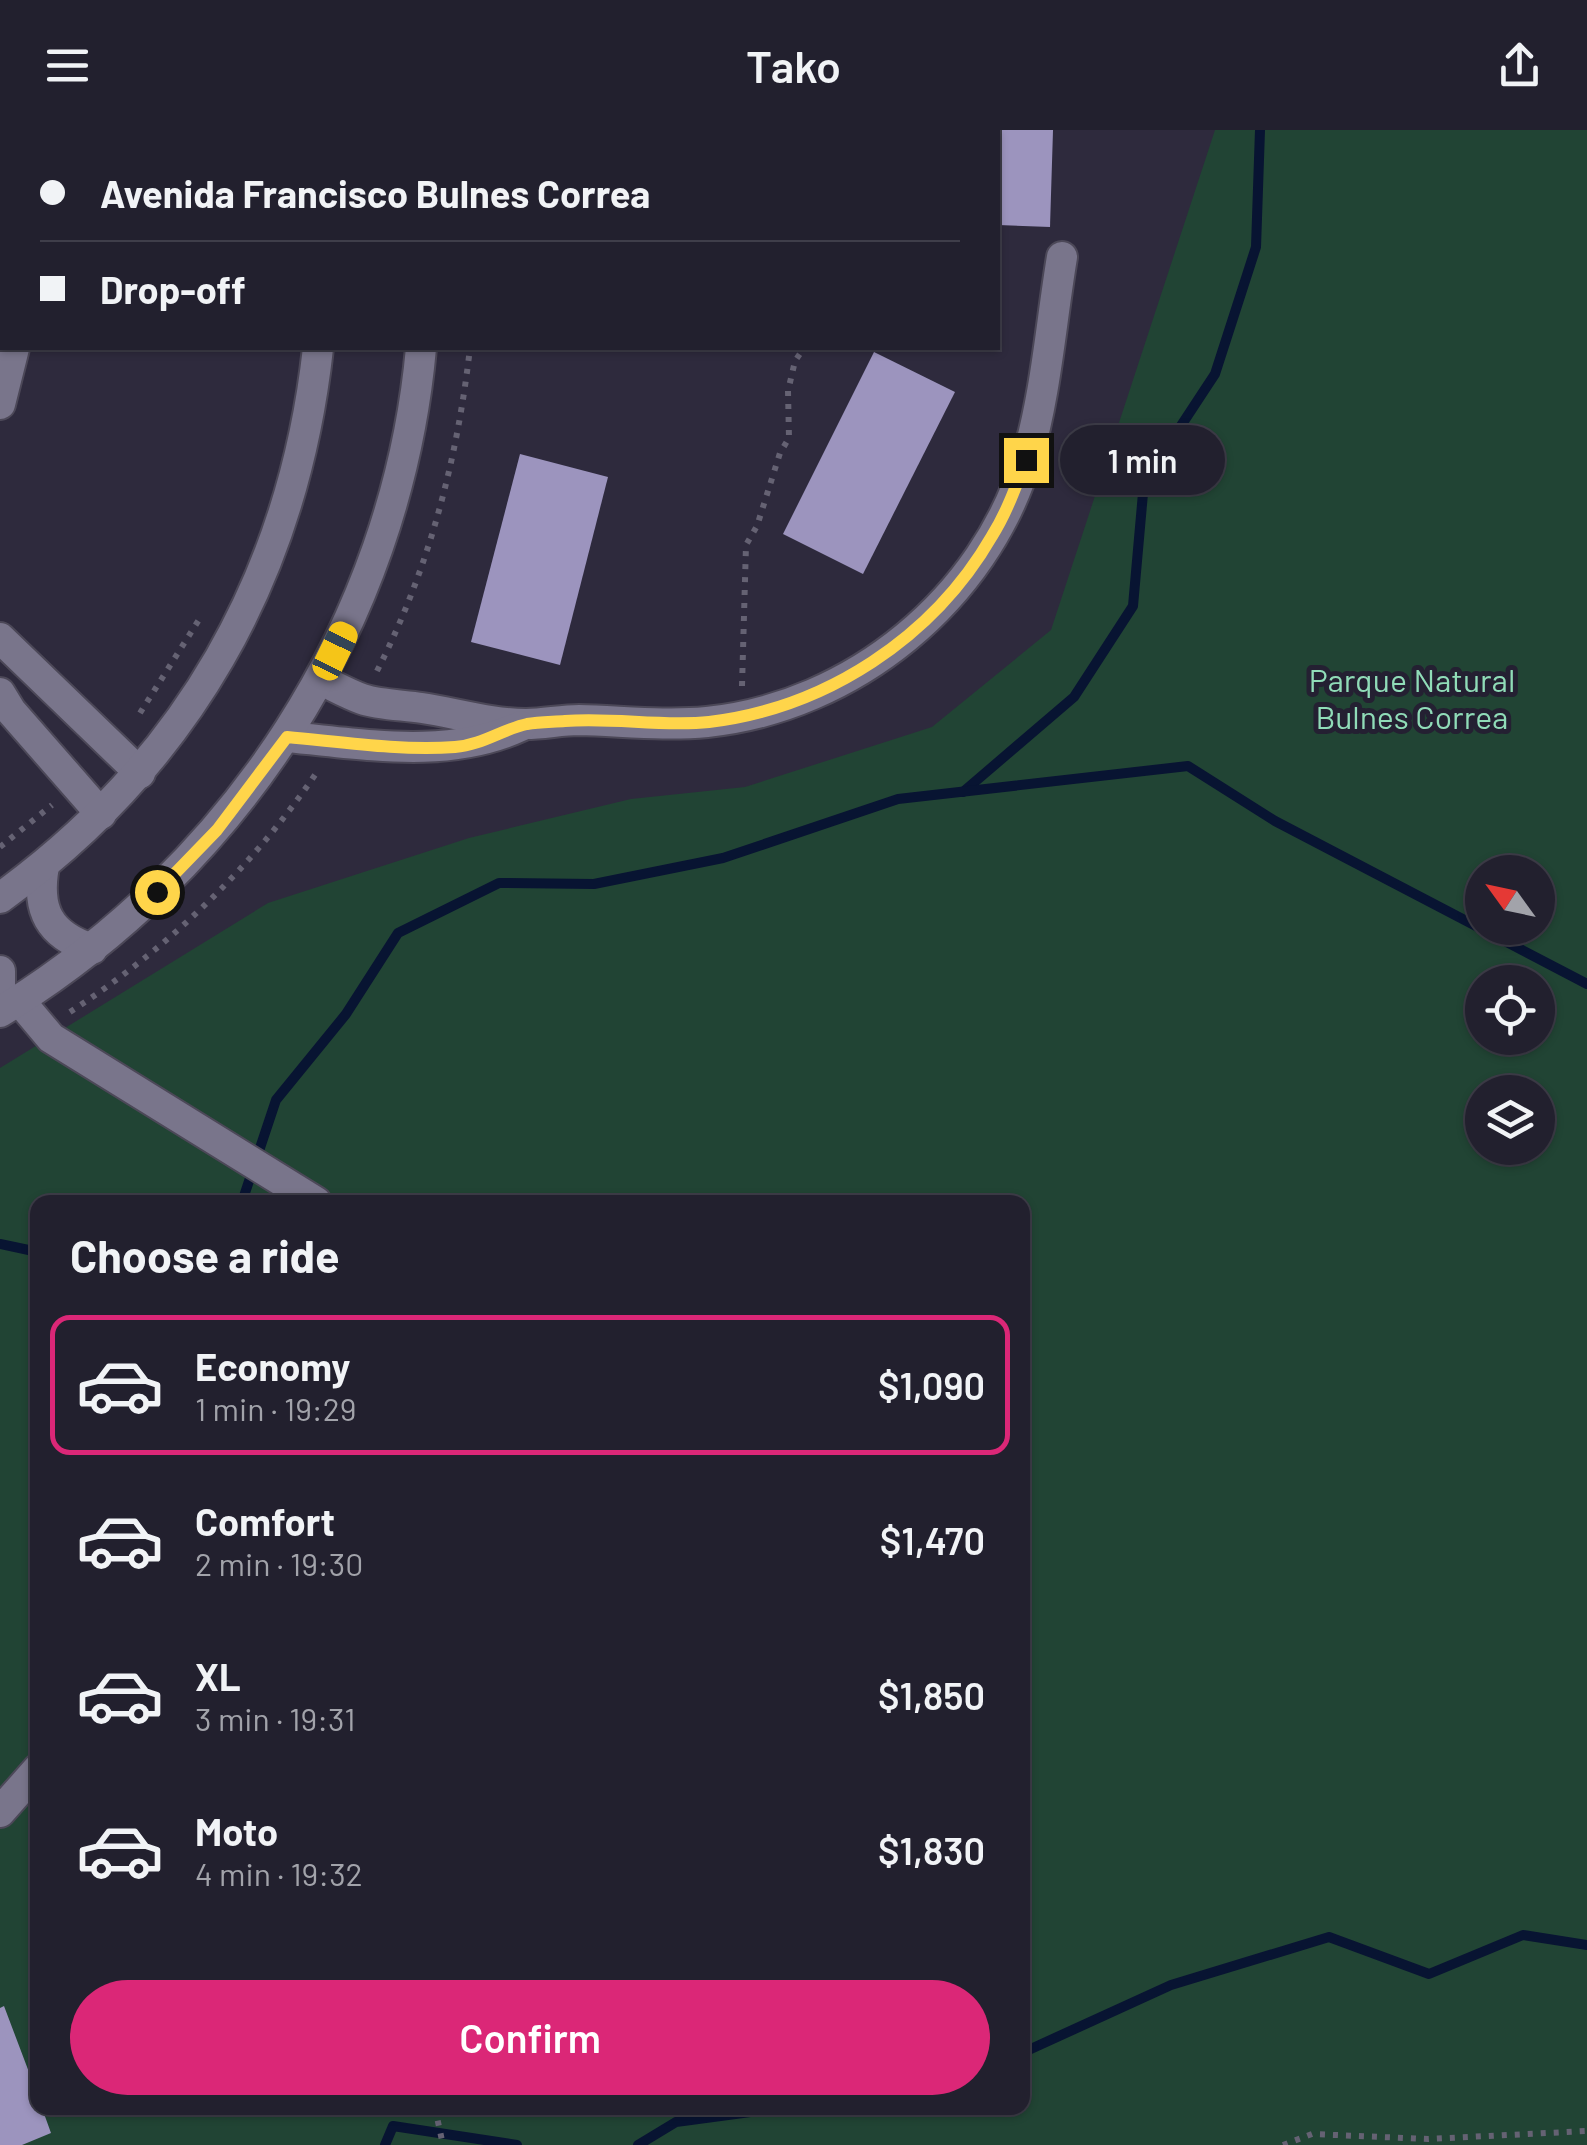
<!DOCTYPE html>
<meta charset="utf-8">
<style>
:root{--surface:#22202e;--page:#2e2d3a;--text:#f1f3f6;--muted:#a2a3aa;--line:#3f3e4a;--accent:#db2777}
body{margin:0;font-family:Barlow,sans-serif;background:var(--page);color:var(--text);height:100vh;display:flex;flex-direction:column;font-size:38px;white-space:nowrap}
*{box-sizing:border-box;margin:0}
p{font-size:32px;color:var(--muted)}
.icon{flex:none;width:55px;height:55px;fill:none;stroke:currentColor;stroke-width:2;stroke-linecap:round;stroke-linejoin:round}
.map{position:relative;flex:1;overflow:hidden}
.details{position:absolute;left:30px;top:1065px;width:1000px;height:920px;display:flex;flex-direction:column;background:var(--surface);border-radius:20px;box-shadow:0 2px 8px #0004,0 0 0 2px var(--line)}
.details>*{flex:none}
.guide{position:absolute;left:0px;top:0px;width:1000px;height:220px;box-shadow:0 2px 8px #0004,0 0 0 2px var(--line);display:grid;align-content:center;height:220px;padding:0 40px;background:var(--surface)}
.needle{width:65px;rotate:303deg}
.fabs{position:absolute;left:1465px;top:725px;display:grid;gap:20px}
.fabs a{display:grid;place-items:center;width:90px;height:90px;border-radius:50%;background:var(--surface);box-shadow:0 2px 8px #0004,0 0 0 2px var(--line);font-size:50px}
.end{position:absolute;width:45px;height:45px;margin:-22px;border:12px solid #ffd54a;background:#111;box-shadow:0 0 0 5px #111}
.from{border-radius:50%}
.bubble{position:absolute;height:70px;border-radius:35px;background:var(--surface);box-shadow:0 2px 8px #0004,0 0 0 2px var(--line);font-size:32px;font-weight:600;line-height:70px;text-align:center}
.car{position:absolute;width:30px;height:60px;margin:-30px -15px;border-radius:12px;box-shadow:0 0 8px 2px #0007;background:linear-gradient(#f5c518 24%,#345 0 40%,#f5c518 0 76%,#345 0 86%,#f5c518 0)}
.guide b{display:flex;align-items:center;gap:35px;height:95px;font-size:38px}
.guide b+b{border-top:2px solid var(--line)}
.guide i{width:25px;height:25px;background:var(--text)}
ul{padding:0;list-style:none}
li{display:flex;align-items:center;gap:30px;height:140px;margin:0 20px 15px;padding:0 20px;border:5px solid transparent;border-radius:20px}
li div{flex:1}
li b{display:block;font-size:38px}
li em{font-style:normal;font-weight:600}
li.current{border-color:var(--accent)}
li>.icon{width:90px;height:90px;stroke-width:1.5}
h2{padding:0 40px;font-size:45px;line-height:120px}
.primary-button{display:flex;gap:20px;margin-top:auto;padding:20px 40px}
.primary-button a{flex:1;height:115px;border-radius:60px;background:var(--accent);color:#fff;font-size:40px;font-weight:600;line-height:115px;text-align:center}
header{display:flex;justify-content:space-between;align-items:center;height:130px;padding:0 40px;background:var(--surface);font-size:45px;font-weight:600}
.map>svg:first-child{display:block}
</style>
<header><svg class="icon" aria-label="menu" viewBox="0 0 24 24"><path d="M4 6h16M4 12h16M4 18h16"/></svg>Tako<svg class="icon" aria-label="share" viewBox="0 0 24 24"><path d="M12 15V3M7 8l5-5 5 5M5 13v7h14v-7"/></svg></header>
<div class="map">
<svg width="1587" height="2015" viewBox="0 0 1587 2015">
<rect width="100%" height="100%" fill="#2e2a3d"/>
<path fill="#214434" fill-rule="evenodd" d="M1215 0H1587V2015H0V938L268 773 469 708 631 669 745 657 932 597 1051 500ZM1482 742H1538V798H1482ZM1482 852H1538V908H1482ZM1482 962H1538V1018H1482ZM38 1072H1022V1978H38Z"/>
<g fill="none" stroke-linecap="round" stroke-linejoin="round">
<g stroke="#081432" stroke-width="10">
<polyline points="963,662 1074,567 1133,476 1144,352 1215,244 1256,117 1260,0"/>
<polyline points="242,1072 276,970 346,884 398,803 499,753 594,754 723,728 898,669 1188,636 1275,691 1587,854"/>
<polyline points="0,1114 38,1122"/>
<polyline points="1022,1923 1171,1855 1329,1807 1429,1844 1523,1805 1587,1815"/>
<polyline points="385,2015 393,1996 517,2015"/>
<polyline points="638,2015 676,1992 781,1978"/>
</g>
</g>
<g fill="#9c94be">
<polygon points="998,0 1053,0 1050,97 998,95"/>
<polygon points="874,222 955,262 863,444 783,404"/>
<polygon points="520,324 608,347 560,535 471,512"/>
<polygon points="4,1876 38,1966 38,1978 42,1978 51,2003 22,2015 0,2015 0,1878"/>
</g>
<g fill="none" stroke-linecap="round" stroke-linejoin="round">
<g stroke="#4c4858" stroke-width="34">
<g id="minor">
<polyline points="0,0 2,7"/>
<polyline points="304,0 304,2"/>
<polyline points="413,0 414,2"/>
<polyline points="0,274 14,218"/>
<polyline points="0,508 140,643"/>
<path d="M321 550C334 556 348 564 362 569 380 575 402 575 422 578 455 583 492 594 526 594 544 594 561 590 579 590 622 591 664 596 707 592 853 577 985 469 1027 328 1046 264 1051 193 1062 127"/>
<polyline points="0,563 11,581 101,684"/>
<path d="M287 607C365 614 448 630 521 596"/>
<path d="M44 736C36 780 49 805 92 819"/>
<path d="M0 768C187 633 293 446 318 218"/>
<polyline points="0,841 0,863"/>
<polyline points="19,870 51,908 316,1072"/>
<path d="M0 882C235 738 396 494 421 218"/>
<polyline points="0,1682 38,1639"/>
</g>
</g>
<g stroke="#656273" stroke-width="6" stroke-dasharray="5 8" stroke-linecap="butt">
<polyline points="267,0 267,2"/>
<polyline points="455,0 456,2"/>
<polyline points="904,0 905,2"/>
<path d="M377 541C429 439 457 331 470 218"/>
<polyline points="742,556 746,415 757,396 780,323 789,308 788,261 795,231 804,218"/>
<polyline points="140,583 200,488"/>
<polyline points="0,717 52,675"/>
<path d="M70 882C167 819 252 738 317 642"/>
<polyline points="435,1978 443,2015"/>
<polyline points="1283,2015 1312,2004 1428,2009 1587,2001"/>
</g>
<use href="#minor" stroke="#79758b" stroke-width="30"/>
</g>
<g fill="none" stroke-linecap="round" stroke-linejoin="round">
<path stroke="#ffd54a" stroke-width="12" d="M157 762 217 700 287 607C342 612 400 621 455 617 482 615 503 599 527 594 539 592 552 592 565 591 613 587 661 597 709 592 826 578 933 508 992 406 1007 382 1016 356 1026 330"/>
</g>
<g text-anchor="middle" dominant-baseline="central" stroke-width="10" stroke-linejoin="round" paint-order="stroke">
<g font-size="32" fill="#90dcb8" stroke="#242032">
<text x="1412" y="549">Parque Natural<tspan x="1412" dy="37">Bulnes Correa</tspan></text>
</g>
</g>
</svg>
<div class="fabs">
<a><svg class="needle" viewBox="-14 -14 28 28"><path d="M0-13l5 13h-10z" fill="#e53935"/><path d="M0 13l5-13h-10z" fill="#a2a3aa"/></svg></a>
<a><svg class="icon" aria-label="locate" viewBox="0 0 24 24"><circle cx="12" cy="12" r="6"/><path d="M12 2v4M12 18v4M2 12h4M18 12h4"/></svg></a>
<a><svg class="icon" aria-label="layers" viewBox="0 0 24 24"><path d="M12 4l9 5-9 5-9-5zM3 14l9 5 9-5"/></svg></a>
</div>
<i class="end from" style="left:157px;top:762px"></i>
<i class="end" style="left:1026px;top:330px"></i>
<div class="bubble" style="left:1060px;top:295px;width:165px">1 min</div>
<i class="car" style="left:335px;top:521px;rotate:26deg"></i>
<div class="guide">
<b><i class="from"></i>Avenida Francisco Bulnes Correa</b>
<b><i></i>Drop-off</b>
</div>
<section class="details">
<h2>Choose a ride</h2>
<ul>
<li class="current"><svg class="icon" aria-label="car" viewBox="0 0 24 24"><path d="M5 17H2v-5l4-1 3-4h7l3 4 3 1v5h-3M9 17h6M6 11h13"/><circle cx="7" cy="17" r="2"/><circle cx="17" cy="17" r="2"/></svg><div><b>Economy</b><p>1 min · 19:29</p></div><em>$1,090</em></li>
<li><svg class="icon" aria-label="car" viewBox="0 0 24 24"><path d="M5 17H2v-5l4-1 3-4h7l3 4 3 1v5h-3M9 17h6M6 11h13"/><circle cx="7" cy="17" r="2"/><circle cx="17" cy="17" r="2"/></svg><div><b>Comfort</b><p>2 min · 19:30</p></div><em>$1,470</em></li>
<li><svg class="icon" aria-label="car" viewBox="0 0 24 24"><path d="M5 17H2v-5l4-1 3-4h7l3 4 3 1v5h-3M9 17h6M6 11h13"/><circle cx="7" cy="17" r="2"/><circle cx="17" cy="17" r="2"/></svg><div><b>XL</b><p>3 min · 19:31</p></div><em>$1,850</em></li>
<li><svg class="icon" aria-label="car" viewBox="0 0 24 24"><path d="M5 17H2v-5l4-1 3-4h7l3 4 3 1v5h-3M9 17h6M6 11h13"/><circle cx="7" cy="17" r="2"/><circle cx="17" cy="17" r="2"/></svg><div><b>Moto</b><p>4 min · 19:32</p></div><em>$1,830</em></li>
</ul>
<div class="primary-button"><a>Confirm</a></div>
</section>
</div>
